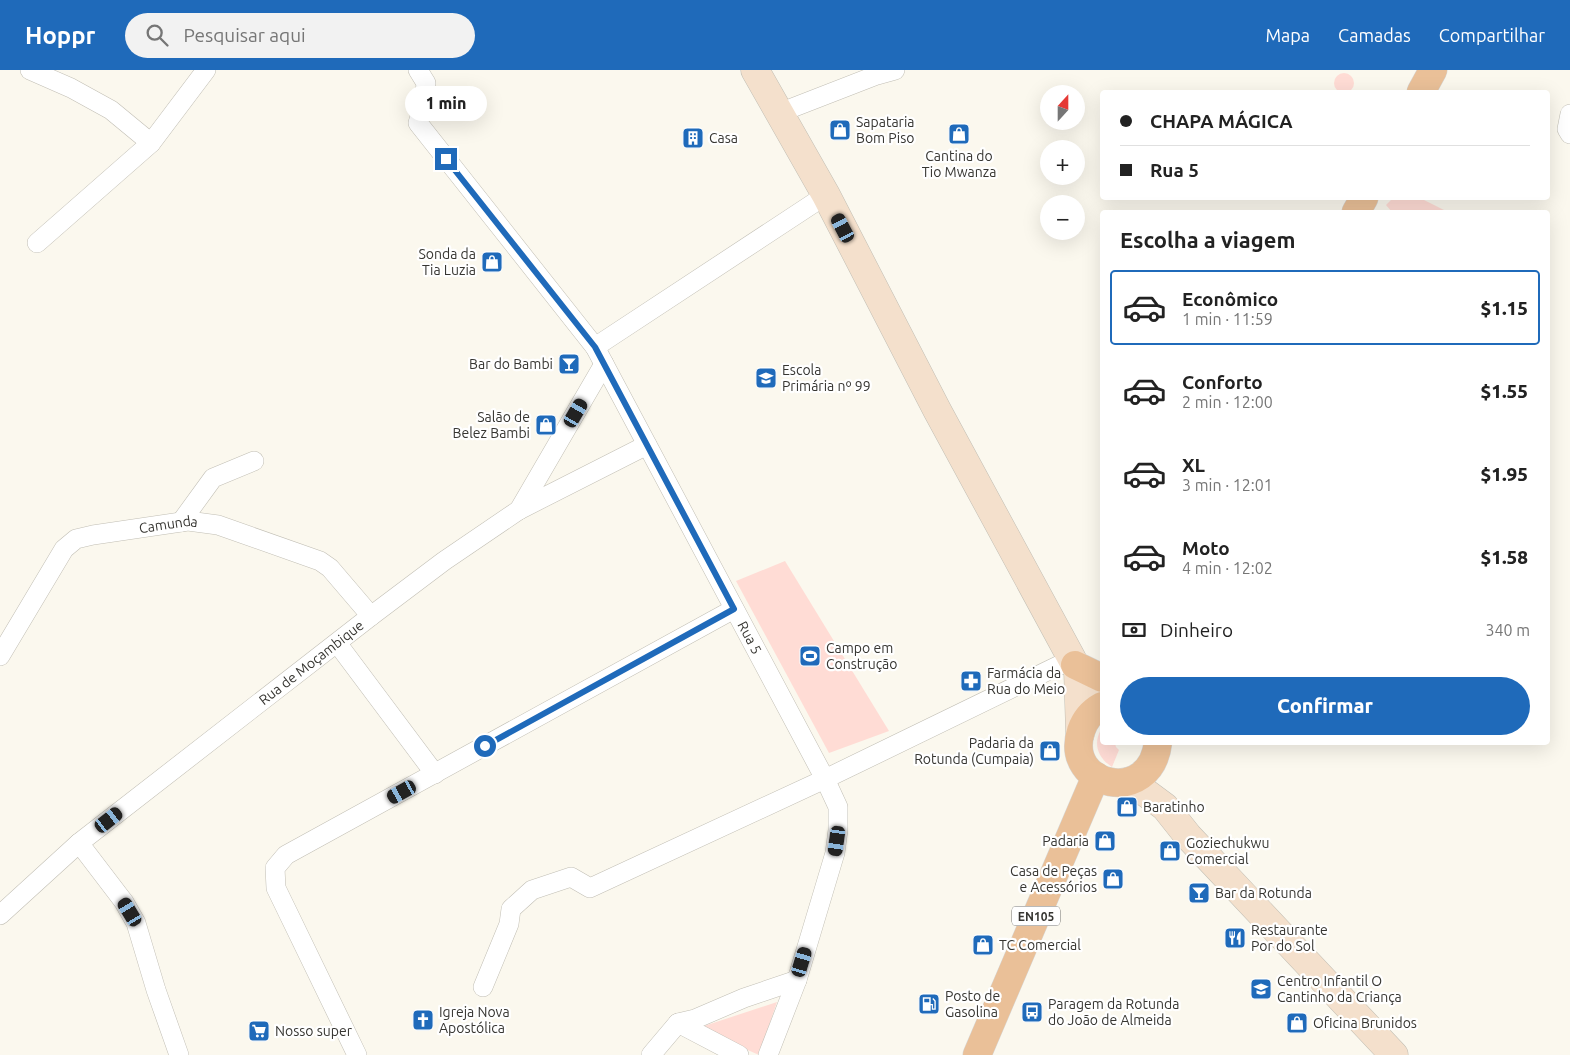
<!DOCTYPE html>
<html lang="pt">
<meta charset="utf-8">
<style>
:root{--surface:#fff;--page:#f2f2f2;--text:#222;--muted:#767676;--line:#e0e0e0;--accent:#1f6aba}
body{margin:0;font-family:Ubuntu,sans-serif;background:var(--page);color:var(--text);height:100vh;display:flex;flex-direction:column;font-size:19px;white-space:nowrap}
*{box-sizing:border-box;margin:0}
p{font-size:16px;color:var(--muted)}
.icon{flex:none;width:28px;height:28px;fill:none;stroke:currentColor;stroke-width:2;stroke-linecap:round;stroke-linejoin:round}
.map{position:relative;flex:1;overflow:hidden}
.details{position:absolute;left:1100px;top:140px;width:450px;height:535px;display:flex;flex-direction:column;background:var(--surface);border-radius:5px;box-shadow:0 5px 20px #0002}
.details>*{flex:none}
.banner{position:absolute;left:1100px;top:20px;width:450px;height:110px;border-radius:5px;box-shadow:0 5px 20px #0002;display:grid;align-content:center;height:110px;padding:0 20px;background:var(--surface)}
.needle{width:32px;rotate:21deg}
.fabs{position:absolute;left:1040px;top:15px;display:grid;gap:10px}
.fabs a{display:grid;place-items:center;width:45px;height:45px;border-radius:50%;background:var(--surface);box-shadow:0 5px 20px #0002;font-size:25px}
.end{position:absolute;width:22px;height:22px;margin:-11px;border:6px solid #1f6aba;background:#fff;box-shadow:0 0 0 2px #fff}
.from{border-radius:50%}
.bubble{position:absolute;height:35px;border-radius:18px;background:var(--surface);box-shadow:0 5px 20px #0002;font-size:16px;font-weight:800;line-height:35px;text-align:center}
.car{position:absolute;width:15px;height:30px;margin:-15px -8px;border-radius:6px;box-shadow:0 0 4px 1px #0007;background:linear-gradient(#222 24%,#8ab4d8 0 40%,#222 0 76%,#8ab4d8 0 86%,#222 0)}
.banner b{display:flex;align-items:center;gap:18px;height:48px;font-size:19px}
.banner b+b{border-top:1px solid var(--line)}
.banner i{width:12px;height:12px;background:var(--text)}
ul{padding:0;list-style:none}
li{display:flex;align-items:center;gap:15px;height:75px;margin:0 10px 8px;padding:0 10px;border:2px solid transparent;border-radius:5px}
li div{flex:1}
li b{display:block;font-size:19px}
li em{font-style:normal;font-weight:800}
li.selected{border-color:var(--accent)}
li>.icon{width:45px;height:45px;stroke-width:1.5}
h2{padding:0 20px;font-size:22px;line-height:60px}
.pay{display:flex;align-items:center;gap:12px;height:55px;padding:0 20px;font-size:19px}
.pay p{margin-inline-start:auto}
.action{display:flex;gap:10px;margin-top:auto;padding:10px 20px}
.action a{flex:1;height:58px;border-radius:30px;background:var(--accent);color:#fff;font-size:20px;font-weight:800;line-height:58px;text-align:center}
header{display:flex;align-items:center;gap:30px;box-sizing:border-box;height:70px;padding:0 25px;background:var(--accent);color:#fff}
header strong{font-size:24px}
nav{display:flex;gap:28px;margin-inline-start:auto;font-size:18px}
.search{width:350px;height:45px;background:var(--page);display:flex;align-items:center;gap:12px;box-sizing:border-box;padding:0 18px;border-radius:28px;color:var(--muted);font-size:19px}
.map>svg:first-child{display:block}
</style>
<header>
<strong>Hoppr</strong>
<div class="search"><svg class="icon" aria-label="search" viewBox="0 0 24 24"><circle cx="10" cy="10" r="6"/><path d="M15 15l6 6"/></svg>Pesquisar aqui</div>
<nav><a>Mapa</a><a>Camadas</a><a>Compartilhar</a></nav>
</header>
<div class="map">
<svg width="1570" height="985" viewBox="0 0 1570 985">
<rect width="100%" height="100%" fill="#fbf8ee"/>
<g fill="#ffdcd5">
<circle cx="1344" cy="13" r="10"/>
<polygon points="1393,128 1420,128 1448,142 1392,142 1386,135"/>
<polygon points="785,491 889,661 829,683 736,511"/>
<path d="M1102 658V672L1115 673 1116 677 1119 680 1112 697C1098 688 1092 673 1102 658Z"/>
<polygon points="777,932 759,985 698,958"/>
</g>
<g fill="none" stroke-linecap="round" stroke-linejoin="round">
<g stroke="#c1beb4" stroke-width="20">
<g id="minor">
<polyline points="30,0 71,18 111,40 151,73"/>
<path id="s1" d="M418 0 426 13 424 33 418 53 595 277 825 709 838 737V760L835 783 797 910 768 985"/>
<polyline points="779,43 877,5 895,0"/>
<polyline points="1570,44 1567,59 1570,64"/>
<polyline points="37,173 151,73 206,0"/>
<polyline points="595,277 826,125"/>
<polyline points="519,440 604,294"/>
<polyline points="181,452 213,408 254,391"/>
<polyline points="337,573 435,704"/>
<path id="s2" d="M0 586 64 479 76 469 93 465 188 451 218 455 320 491 330 498 371 546"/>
<polyline points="79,773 124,832 136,853 156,920 179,985"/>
<path id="s3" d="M0 845 79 773 371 546 444 491 519 440 647 375"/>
<polyline points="483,917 509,854 511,839 532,820 571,807 590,818 825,709 1072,589"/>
<polyline points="678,953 739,985"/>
<polyline points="357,985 276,818 275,798 286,785 734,539"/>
<polyline points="651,985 678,953 695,949 744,928 797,910"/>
</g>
</g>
<g stroke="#c1beb4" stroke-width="29">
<g id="secondary">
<polyline points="755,0 826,125 937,340 1072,589 1078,601 1090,612"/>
<polyline points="1078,601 1080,664"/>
<polyline points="1127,712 1138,717 1165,737 1188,766 1394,985"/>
</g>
</g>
<g stroke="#d7d7d6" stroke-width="29">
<g id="primary">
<polyline points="1421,22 1433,0"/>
<polyline points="1356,142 1364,128"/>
<polyline points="1075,595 1102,608"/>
<path d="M1102 636C1091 642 1085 649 1081 661 1063 717 1151 737 1158 672"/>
<polyline points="977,985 1096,706"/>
</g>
</g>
<use href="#minor" stroke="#fff" stroke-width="19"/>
<use href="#secondary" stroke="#f4e0cc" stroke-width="28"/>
<use href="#primary" stroke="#eac098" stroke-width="28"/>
</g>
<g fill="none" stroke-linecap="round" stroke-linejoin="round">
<polyline stroke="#1f6aba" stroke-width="6" points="446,89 595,277 734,539 485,676"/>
</g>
<defs>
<g id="shop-square" transform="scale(1.125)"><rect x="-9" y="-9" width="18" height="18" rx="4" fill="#1f6aba" stroke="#fff"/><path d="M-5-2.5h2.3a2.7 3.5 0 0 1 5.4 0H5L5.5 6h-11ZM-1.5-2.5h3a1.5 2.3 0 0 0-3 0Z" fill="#fff"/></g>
<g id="building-square" transform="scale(1.125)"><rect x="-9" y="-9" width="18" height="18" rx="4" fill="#1f6aba" stroke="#fff"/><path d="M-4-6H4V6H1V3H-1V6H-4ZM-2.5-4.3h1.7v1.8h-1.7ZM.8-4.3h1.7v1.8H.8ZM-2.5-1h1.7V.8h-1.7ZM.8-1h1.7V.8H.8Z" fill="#fff"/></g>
<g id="bar-square" transform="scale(1.125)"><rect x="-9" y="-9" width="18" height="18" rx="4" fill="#1f6aba" stroke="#fff"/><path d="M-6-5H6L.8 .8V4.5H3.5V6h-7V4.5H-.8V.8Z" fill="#fff"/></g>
<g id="school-square" transform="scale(1.125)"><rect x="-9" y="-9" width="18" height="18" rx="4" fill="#1f6aba" stroke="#fff"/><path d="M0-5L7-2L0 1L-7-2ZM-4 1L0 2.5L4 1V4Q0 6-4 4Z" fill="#fff"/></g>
<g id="stadium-square" transform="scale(1.125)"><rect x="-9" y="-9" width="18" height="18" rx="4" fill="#1f6aba" stroke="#fff"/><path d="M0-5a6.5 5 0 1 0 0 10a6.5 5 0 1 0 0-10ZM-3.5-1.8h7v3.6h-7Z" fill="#fff"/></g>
<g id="pharmacy-square" transform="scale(1.125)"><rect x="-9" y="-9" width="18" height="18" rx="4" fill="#1f6aba" stroke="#fff"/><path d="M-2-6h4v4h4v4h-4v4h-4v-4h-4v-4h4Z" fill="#fff"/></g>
<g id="restaurant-square" transform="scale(1.125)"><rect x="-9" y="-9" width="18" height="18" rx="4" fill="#1f6aba" stroke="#fff"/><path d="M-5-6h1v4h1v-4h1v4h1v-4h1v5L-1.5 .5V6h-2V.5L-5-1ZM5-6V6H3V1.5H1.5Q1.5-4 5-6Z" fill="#fff"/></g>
<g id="fuel-square" transform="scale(1.125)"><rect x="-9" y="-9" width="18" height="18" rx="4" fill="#1f6aba" stroke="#fff"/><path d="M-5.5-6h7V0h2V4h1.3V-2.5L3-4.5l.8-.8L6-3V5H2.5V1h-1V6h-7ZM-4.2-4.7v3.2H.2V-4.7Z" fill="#fff"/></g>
<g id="bus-square" transform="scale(1.125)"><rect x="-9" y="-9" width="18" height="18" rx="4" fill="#1f6aba" stroke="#fff"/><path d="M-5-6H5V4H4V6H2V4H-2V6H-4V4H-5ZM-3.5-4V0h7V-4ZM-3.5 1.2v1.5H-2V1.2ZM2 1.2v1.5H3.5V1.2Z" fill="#fff"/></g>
<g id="church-square" transform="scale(1.125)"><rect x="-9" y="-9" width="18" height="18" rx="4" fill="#1f6aba" stroke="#fff"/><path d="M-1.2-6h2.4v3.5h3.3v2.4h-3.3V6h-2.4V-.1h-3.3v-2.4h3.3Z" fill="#fff"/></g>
<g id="supermarket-square" transform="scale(1.125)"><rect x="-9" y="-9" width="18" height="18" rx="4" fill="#1f6aba" stroke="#fff"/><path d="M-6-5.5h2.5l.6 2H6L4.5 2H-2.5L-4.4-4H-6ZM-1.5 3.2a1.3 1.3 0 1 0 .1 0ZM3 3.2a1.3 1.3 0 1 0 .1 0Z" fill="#fff"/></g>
</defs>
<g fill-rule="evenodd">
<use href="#shop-square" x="840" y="60"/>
<use href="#shop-square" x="959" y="64"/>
<use href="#building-square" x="693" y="68"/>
<use href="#shop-square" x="492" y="192"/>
<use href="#bar-square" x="569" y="294"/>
<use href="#school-square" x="766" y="308"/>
<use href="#shop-square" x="546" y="355"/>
<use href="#stadium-square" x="810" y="586"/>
<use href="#pharmacy-square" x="971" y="611"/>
<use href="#shop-square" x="1050" y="681"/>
<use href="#shop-square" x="1127" y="737"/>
<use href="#shop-square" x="1105" y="771"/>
<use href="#shop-square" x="1170" y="781"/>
<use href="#shop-square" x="1113" y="809"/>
<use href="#bar-square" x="1199" y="823"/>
<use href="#restaurant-square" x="1235" y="868"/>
<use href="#shop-square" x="983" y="875"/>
<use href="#school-square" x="1261" y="919"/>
<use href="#fuel-square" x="929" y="934"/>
<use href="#bus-square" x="1032" y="942"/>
<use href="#church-square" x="423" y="950"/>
<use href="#shop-square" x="1297" y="953"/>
<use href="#supermarket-square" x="259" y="961"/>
</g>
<g text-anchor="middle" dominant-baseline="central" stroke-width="4.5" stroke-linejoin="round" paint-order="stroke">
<rect fill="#fff" stroke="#737270" stroke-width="1" x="1012" y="836.5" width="48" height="19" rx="4"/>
<g font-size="12" font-weight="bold" fill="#373632">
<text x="1036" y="846">EN105</text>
</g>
<g font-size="14" fill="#373632" stroke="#fff" text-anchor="start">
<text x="856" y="52">Sapataria<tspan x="856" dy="16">Bom Piso</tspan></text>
<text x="709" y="68">Casa</text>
<text x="959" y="86" text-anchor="middle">Cantina do<tspan x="959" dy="16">Tio Mwanza</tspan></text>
<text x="476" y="184" text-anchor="end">Sonda da<tspan x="476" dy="16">Tia Luzia</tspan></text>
<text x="553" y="294" text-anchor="end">Bar do Bambi</text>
<text x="782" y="300">Escola<tspan x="782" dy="16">Primária nº 99</tspan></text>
<text x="530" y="347" text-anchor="end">Salão de<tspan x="530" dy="16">Belez Bambi</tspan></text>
<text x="826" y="578">Campo em<tspan x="826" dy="16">Construção</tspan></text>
<text x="987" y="603">Farmácia da<tspan x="987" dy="16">Rua do Meio</tspan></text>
<text x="1034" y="673" text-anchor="end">Padaria da<tspan x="1034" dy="16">Rotunda (Cumpaia)</tspan></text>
<text x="1143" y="737">Baratinho</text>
<text x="1089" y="771" text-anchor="end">Padaria</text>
<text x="1186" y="773">Goziechukwu<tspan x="1186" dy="16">Comercial</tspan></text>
<text x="1097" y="801" text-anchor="end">Casa de Peças<tspan x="1097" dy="16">e Acessórios</tspan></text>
<text x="1215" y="823">Bar da Rotunda</text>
<text x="1251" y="860">Restaurante<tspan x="1251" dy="16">Por do Sol</tspan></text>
<text x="999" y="875">TC Comercial</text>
<text x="1277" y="911">Centro Infantil O<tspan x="1277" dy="16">Cantinho da Criança</tspan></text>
<text x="945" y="926">Posto de<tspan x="945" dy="16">Gasolina</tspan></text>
<text x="1048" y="934">Paragem da Rotunda<tspan x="1048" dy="16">do João de Almeida</tspan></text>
<text x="439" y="942">Igreja Nova<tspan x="439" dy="16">Apostólica</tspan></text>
<text x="1313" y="953">Oficina Brunidos</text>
<text x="275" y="961">Nosso super</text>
</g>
<g font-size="14" fill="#373632" stroke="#fff">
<text stroke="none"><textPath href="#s2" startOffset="234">Camunda</textPath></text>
<text stroke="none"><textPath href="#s1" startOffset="671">Rua 5</textPath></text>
<text stroke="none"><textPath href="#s3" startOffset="401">Rua de Moçambique</textPath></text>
</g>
</g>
</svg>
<div class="fabs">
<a><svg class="needle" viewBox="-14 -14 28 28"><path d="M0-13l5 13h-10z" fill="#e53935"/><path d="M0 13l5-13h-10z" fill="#767676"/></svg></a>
<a>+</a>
<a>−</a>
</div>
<i class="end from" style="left:485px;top:676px"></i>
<i class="end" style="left:446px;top:89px"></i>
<div class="bubble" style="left:405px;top:16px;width:82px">1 min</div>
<i class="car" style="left:843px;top:158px;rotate:332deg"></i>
<i class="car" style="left:576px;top:343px;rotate:30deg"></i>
<i class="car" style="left:402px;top:722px;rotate:241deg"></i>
<i class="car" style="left:109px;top:750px;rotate:52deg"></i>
<i class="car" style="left:837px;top:771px;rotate:188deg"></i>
<i class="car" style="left:130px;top:842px;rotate:329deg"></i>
<i class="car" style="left:802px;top:892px;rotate:17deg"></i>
<div class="banner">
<b><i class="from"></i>CHAPA MÁGICA</b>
<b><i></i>Rua 5</b>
</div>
<section class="details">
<h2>Escolha a viagem</h2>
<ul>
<li class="selected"><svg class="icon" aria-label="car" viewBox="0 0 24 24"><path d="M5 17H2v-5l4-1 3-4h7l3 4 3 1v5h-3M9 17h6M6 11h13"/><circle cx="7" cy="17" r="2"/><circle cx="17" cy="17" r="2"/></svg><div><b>Econômico</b><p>1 min · 11:59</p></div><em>$1.15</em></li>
<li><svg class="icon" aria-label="car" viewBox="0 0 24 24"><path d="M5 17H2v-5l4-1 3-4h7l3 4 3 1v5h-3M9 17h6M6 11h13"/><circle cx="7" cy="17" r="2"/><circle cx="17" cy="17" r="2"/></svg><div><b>Conforto</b><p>2 min · 12:00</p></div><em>$1.55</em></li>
<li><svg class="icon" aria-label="car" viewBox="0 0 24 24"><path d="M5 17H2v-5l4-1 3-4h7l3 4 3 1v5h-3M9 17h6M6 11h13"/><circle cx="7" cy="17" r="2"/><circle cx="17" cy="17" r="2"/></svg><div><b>XL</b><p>3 min · 12:01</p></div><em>$1.95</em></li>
<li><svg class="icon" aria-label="car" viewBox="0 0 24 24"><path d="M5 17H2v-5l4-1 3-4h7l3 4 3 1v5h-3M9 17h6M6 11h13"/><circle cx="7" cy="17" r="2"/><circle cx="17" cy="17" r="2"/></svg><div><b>Moto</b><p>4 min · 12:02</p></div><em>$1.58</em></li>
</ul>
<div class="pay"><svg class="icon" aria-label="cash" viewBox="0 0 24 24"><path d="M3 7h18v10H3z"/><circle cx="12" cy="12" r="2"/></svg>Dinheiro<p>340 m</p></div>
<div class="action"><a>Confirmar</a></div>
</section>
</div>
